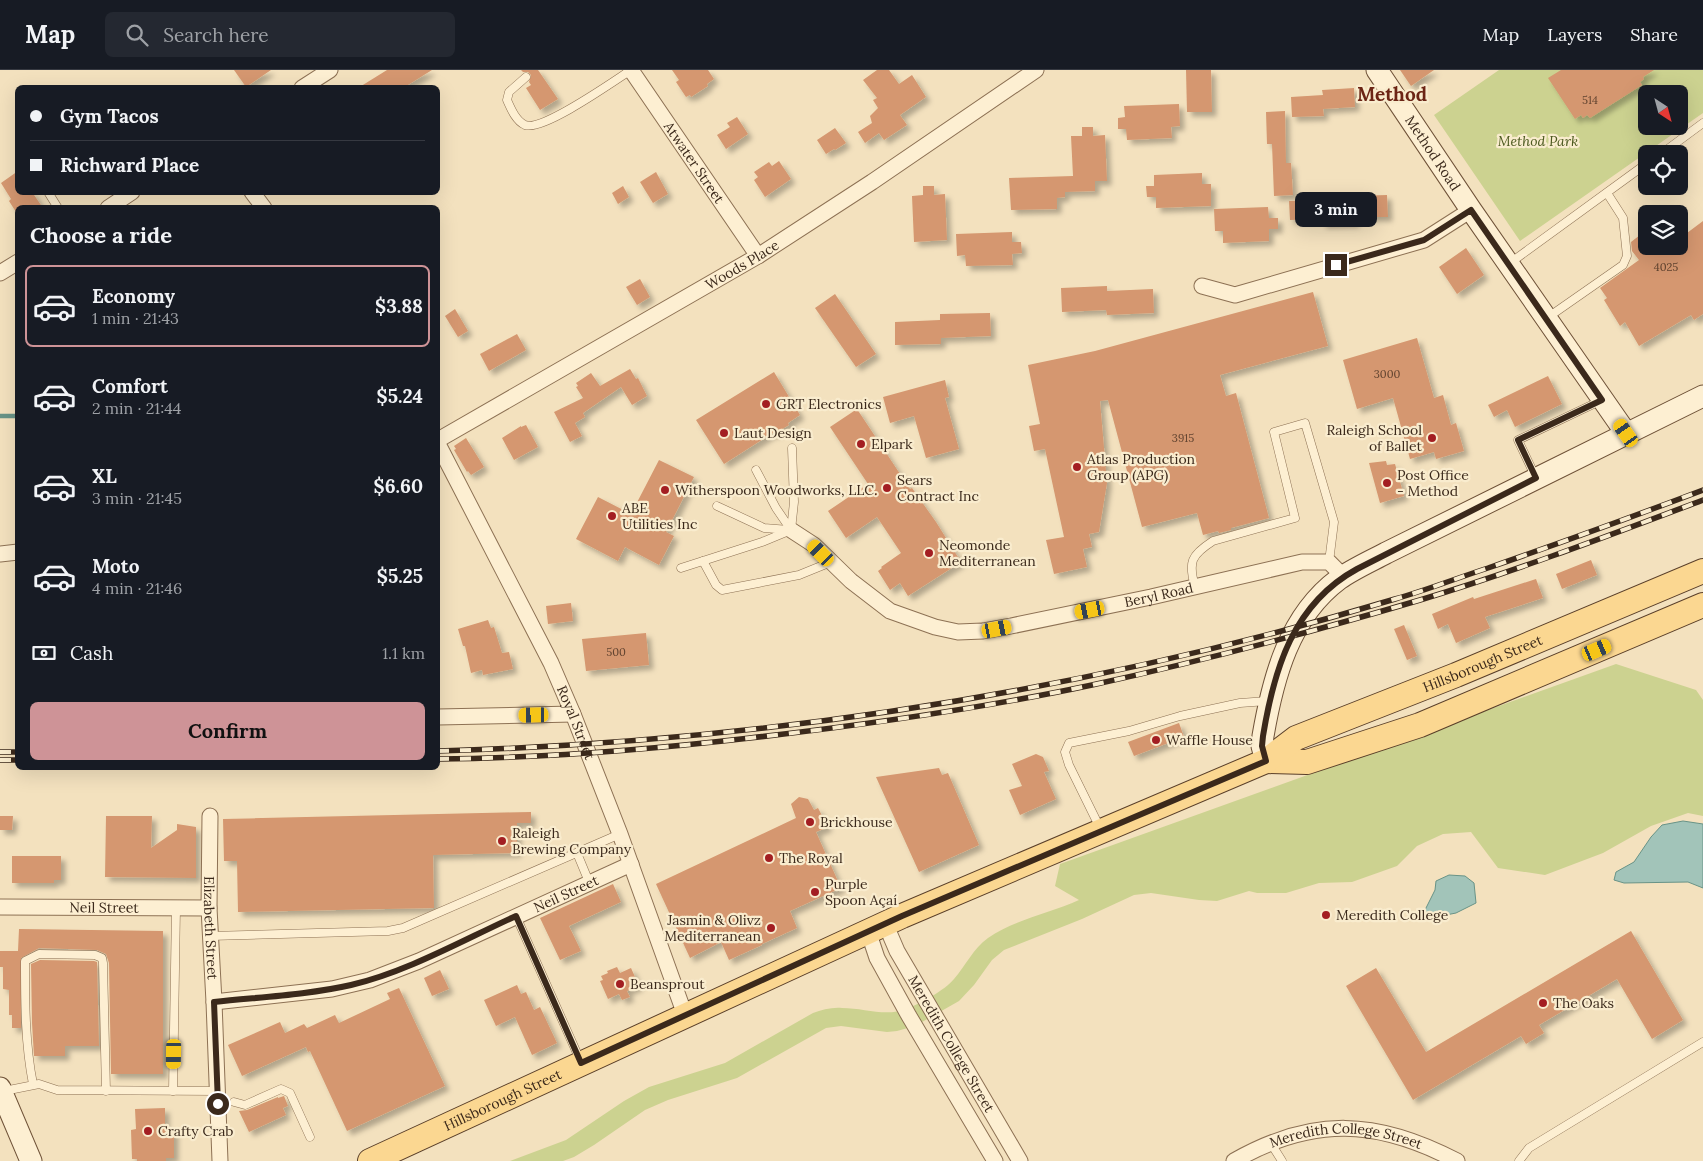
<!DOCTYPE html>
<meta charset="utf-8">
<style>
:root{--surface:#171b24;--page:#242831;--text:#f1f3f6;--muted:#9ea1a6;--line:#363941;--accent:#ce9397}
body{margin:0;font-family:Lora,serif;background:var(--page);color:var(--text);height:100vh;display:flex;flex-direction:column;font-size:19px;white-space:nowrap}
*{box-sizing:border-box;margin:0}
p{font-size:16px;color:var(--muted)}
.icon{flex:none;width:28px;height:28px;fill:none;stroke:currentColor;stroke-width:2;stroke-linecap:round;stroke-linejoin:round}
.map{position:relative;flex:1;overflow:hidden}
.sheet{position:absolute;left:15px;top:135px;width:425px;height:565px;display:flex;flex-direction:column;background:var(--surface);border-radius:8px;box-shadow:0 5px 20px #0002}
.sheet>*{flex:none}
.banner{position:absolute;left:15px;top:15px;width:425px;height:110px;border-radius:8px;box-shadow:0 5px 20px #0002;display:grid;align-content:center;height:110px;padding:0 15px;background:var(--surface)}
.needle{width:32px;rotate:144deg}
.buttons{position:absolute;left:1638px;top:15px;display:grid;gap:10px}
.buttons a{display:grid;place-items:center;width:50px;height:50px;border-radius:8px;background:var(--surface);box-shadow:0 5px 20px #0002;font-size:25px}
.end{position:absolute;width:22px;height:22px;margin:-11px;border:6px solid #3b291b;background:#fff;box-shadow:0 0 0 2px #fff}
.from{border-radius:50%}
.bubble{position:absolute;height:35px;border-radius:8px;background:var(--surface);box-shadow:0 5px 20px #0002;font-size:16px;font-weight:800;line-height:35px;text-align:center}
.car{position:absolute;width:15px;height:30px;margin:-15px -8px;border-radius:6px;box-shadow:0 0 4px 1px #0007;background:linear-gradient(#f5c518 24%,#345 0 40%,#f5c518 0 76%,#345 0 86%,#f5c518 0)}
.banner b{display:flex;align-items:center;gap:18px;height:48px;font-size:19px}
.banner b+b{border-top:1px solid var(--line)}
.banner i{width:12px;height:12px;background:var(--text)}
ul{padding:0;list-style:none}
li{display:flex;align-items:center;gap:15px;height:82px;margin:0 10px 8px;padding:0 5px;border:2px solid transparent;border-radius:8px}
li div{flex:1}
li b{display:block;font-size:19px}
li em{font-style:normal;font-weight:800}
li.current{border-color:var(--accent)}
li>.icon{width:45px;height:45px;stroke-width:1.5}
h2{padding:0 15px;font-size:22px;line-height:60px}
.pay{display:flex;align-items:center;gap:12px;height:55px;padding:0 15px;font-size:19px}
.pay p{margin-inline-start:auto}
.button{display:flex;gap:10px;margin-top:auto;padding:10px 15px}
.button a{flex:1;height:58px;border-radius:8px;background:var(--accent);color:#111;font-size:20px;font-weight:800;line-height:58px;text-align:center}
header{display:flex;align-items:center;gap:30px;box-sizing:border-box;height:70px;padding:0 25px;background:var(--surface);border-bottom:1px solid var(--line)}
header strong{font-size:24px}
nav{display:flex;gap:28px;margin-inline-start:auto;font-size:18px}
.search{width:350px;height:45px;background:var(--page);display:flex;align-items:center;gap:12px;box-sizing:border-box;padding:0 18px;border-radius:8px;color:var(--muted);font-size:19px}
.map>svg:first-child{display:block}
</style>
<header>
<strong>Map</strong>
<div class="search"><svg class="icon" aria-label="search" viewBox="0 0 24 24"><circle cx="10" cy="10" r="6"/><path d="M15 15l6 6"/></svg>Search here</div>
<nav><a>Map</a><a>Layers</a><a>Share</a></nav>
</header>
<div class="map">
<svg width="1703" height="1091" viewBox="0 0 1703 1091">
<defs>
<filter id="shadow"><feDropShadow dx="4.5" dy="4.5" stdDeviation="2.5" flood-color="#0004"/></filter>
</defs>
<rect width="100%" height="100%" fill="#f3e1be"/>
<g fill="#ccd290" fill-rule="evenodd">
<path d="M1499 0H1703V43L1520 171 1434 45ZM1646 24H1679V56H1646Z"/>
<path d="M1616 594 1696 620 1703 630V746L1688 743 1651 756 1603 783 1545 805 1498 798 1471 762 1443 764 1417 776 1397 796 1352 812 1319 813 1286 823H1257L1249 821 1217 831 1199 830 1151 823 1134 825 1082 849 1004 880 992 890 974 915 959 931 915 956 897 961 887 962 841 956 826 958 737 1008 668 1030 645 1040 594 1075 574 1087 563 1091H510L566 1070 624 1031 649 1017 725 993 813 943C822 940 832 937 842 938 864 938 886 947 906 939 920 934 945 920 954 909 966 895 973 879 988 868 1014 850 1050 843 1079 830L1055 816 1060 794Z"/>
</g>
<g fill="#a2c4b9" stroke="#689387">
<polygon points="1683,751 1703,754 1703,818 1688,812 1624,813 1614,810 1616,802 1634,792 1651,767 1662,755"/>
<polygon points="1449,805 1465,806 1474,813 1476,833 1456,843 1436,847 1424,842 1435,820 1436,811"/>
</g>
<g fill="none" stroke-linecap="round" stroke-linejoin="round">
<polyline stroke="#689387" stroke-width="4.5" points="0,346 18,346"/>
</g>
<g fill="#d5976f" filter="url(#shadow)">
<polygon points="234,0 271,0 246,17"/>
<polygon points="387,0 432,0 403,18 358,18"/>
<polygon points="521,0 538,0 558,29 540,40 526,18 531,15 529,12 531,5 528,2 523,2"/>
<polygon points="672,0 708,0 714,9 707,14 708,16 691,27 690,25 686,27 676,12 679,10"/>
<polygon points="877,0 889,0 899,14 912,5 926,27 900,45 907,55 884,70 879,63 865,73 858,62 872,53 870,46 878,38 873,30 877,28 863,10"/>
<polygon points="1186,0 1211,0 1212,42 1187,42"/>
<polygon points="1400,0 1434,0 1411,16"/>
<polygon points="1561,0 1654,0 1643,7 1644,9 1640,12 1642,15 1590,48 1587,45 1583,48 1581,45 1575,49 1548,8"/>
<polygon points="1354,18 1355,37 1323,39 1324,46 1292,47 1291,27 1323,25 1322,20"/>
<polygon points="1179,34 1180,56 1171,57 1172,68 1127,70 1126,59 1118,59 1118,48 1125,47 1124,36"/>
<polygon points="1285,41 1286,93 1291,93 1293,125 1274,126 1272,74 1267,74 1266,42"/>
<polygon points="737,47 748,64 726,79 717,65 730,57 727,53"/>
<polygon points="1082,57 1093,57 1093,66 1105,65 1107,111 1095,111 1095,121 1065,122 1065,127 1057,128 1057,139 1011,140 1009,108 1073,106 1071,66 1082,66"/>
<polygon points="835,58 846,73 835,80 834,79 826,84 817,70"/>
<polygon points="779,91 791,109 765,127 754,110 758,107 754,102 769,92 772,96"/>
<polygon points="18,101 18,122 32,122 43,138 18,138 16,142 9,131 11,129 1,113"/>
<polygon points="656,102 668,124 653,133 640,112"/>
<polygon points="1202,103 1202,114 1211,114 1211,136 1156,138 1156,127 1147,127 1146,116 1154,116 1154,105"/>
<polygon points="623,116 629,127 618,134 612,123"/>
<polygon points="923,116 934,116 934,125 945,124 947,170 914,172 912,126 923,125"/>
<polygon points="1387,125 1388,147 1355,147 1355,153 1322,154 1322,149 1290,150 1289,131 1323,130 1323,134 1355,133 1355,126"/>
<polygon points="1268,137 1269,148 1278,148 1278,159 1269,159 1269,171 1223,173 1223,161 1215,161 1214,139"/>
<polygon points="1703,151 1703,244 1694,250 1691,245 1639,276 1625,252 1620,256 1604,230 1607,228 1600,218 1639,190 1632,181 1631,172 1640,165 1646,176 1679,176 1679,169"/>
<polygon points="1012,162 1012,172 1021,172 1022,183 1012,184 1013,195 966,196 965,185 957,186 956,164"/>
<polygon points="1466,178 1484,205 1457,224 1439,197"/>
<polygon points="640,209 650,227 637,235 626,217"/>
<polygon points="1107,216 1107,221 1153,219 1154,243 1107,245 1106,240 1062,242 1061,218"/>
<polygon points="1313,222 1328,276 1220,305 1226,326 1236,323 1269,448 1231,458 1231,460 1219,463 1218,461 1203,465 1197,443 1142,457 1108,330 1100,331 1107,413 1099,462 1089,464 1092,477 1083,479 1087,497 1054,504 1046,470 1064,467 1045,379 1034,381 1029,356 1040,354 1028,295 1095,281"/>
<polygon points="835,224 876,284 856,297 815,238"/>
<polygon points="455,239 468,261 458,267 445,246"/>
<polygon points="990,243 991,266 941,268 941,274 895,275 895,252 940,250 940,244"/>
<polygon points="517,264 526,280 489,301 480,284"/>
<polygon points="1417,268 1434,328 1443,325 1451,355 1456,353 1464,381 1436,389 1434,382 1410,389 1393,328 1357,339 1343,290"/>
<polygon points="630,299 636,309 638,308 647,326 632,335 621,317 583,343 585,347 575,353 582,366 570,372 554,342 583,328 576,317 578,316 576,313 591,303 600,316"/>
<polygon points="774,302 800,345 788,353 789,355 774,364 774,362 724,394 696,350"/>
<polygon points="1548,306 1562,334 1515,357 1507,340 1494,347 1488,335"/>
<polygon points="945,310 949,327 945,328 959,379 926,388 914,346 890,353 883,327"/>
<polygon points="857,339 910,419 912,418 936,452 961,492 908,526 900,513 890,520 878,501 882,498 881,497 901,483 877,447 846,468 828,441 868,414 830,357"/>
<polygon points="526,355 538,377 514,390 502,368 521,356 521,357"/>
<polygon points="466,368 484,397 471,405 468,401 467,402 454,380 456,379 454,376"/>
<polygon points="659,390 694,407 666,462 674,466 659,495 625,477 618,491 576,469 598,427 631,444"/>
<polygon points="1386,391 1387,395 1395,394 1404,426 1380,433 1369,393"/>
<polygon points="1591,490 1597,505 1562,519 1556,504"/>
<polygon points="1536,509 1543,528 1485,547 1490,558 1456,573 1448,554 1438,559 1432,544 1473,527 1474,529"/>
<polygon points="571,533 573,551 548,554 546,536"/>
<polygon points="488,550 491,558 494,557 502,583 509,582 513,599 483,605 482,600 471,603 465,576 463,576 458,559"/>
<polygon points="1404,555 1417,586 1407,590 1394,559"/>
<polygon points="646,563 649,595 586,601 582,569"/>
<polygon points="1179,653 1184,667 1134,686 1128,672"/>
<polygon points="1036,684 1043,687 1049,701 1044,702 1056,729 1020,745 1009,720 1022,716 1012,694"/>
<polygon points="939,698 942,705 948,703 979,775 919,802 876,707"/>
<polygon points="799,727 808,729 814,740 818,738 828,757 816,762 841,818 790,841 797,858 762,874 762,875 729,890 721,872 690,888 656,814 796,748 791,734"/>
<polygon points="531,742 531,753 517,753 517,783 433,785 434,838 238,842 237,791 224,791 223,749"/>
<polygon points="0,746 13,746 12,760 0,760"/>
<polygon points="106,746 152,746 151,778 177,760 177,754 196,757 196,808 105,807"/>
<polygon points="12,786 61,786 61,810 54,810 54,813 12,813"/>
<polygon points="613,814 621,832 569,856 581,881 560,890 540,848"/>
<polygon points="19,859 163,861 163,1004 111,1004 109,893 106,884 97,880 39,878 21,888 21,958 12,958 12,945 9,945 9,920 3,919 3,897 0,897 0,881 18,881"/>
<polygon points="1631,861 1683,950 1652,969 1617,909 1539,955 1544,963 1526,974 1521,966 1413,1030 1346,916 1376,898 1426,982"/>
<polygon points="40,890 94,891 97,892 99,976 65,976 65,986 34,986 32,953 31,894"/>
<polygon points="617,897 620,903 631,898 639,916 627,921 630,927 622,930 619,924 608,929 600,911 603,910 601,906 608,903 607,901"/>
<polygon points="440,900 449,919 432,926 424,908"/>
<polygon points="517,915 521,924 526,922 534,940 540,937 557,973 532,985 515,947 496,956 484,930"/>
<polygon points="399,918 445,1016 347,1061 310,981 308,982 306,977 242,1006 228,975 280,952 285,963 304,954 307,958 335,945 339,953 390,929 387,923"/>
<polygon points="284,1026 288,1036 283,1038 286,1045 249,1062 239,1041 247,1040 278,1027 278,1028"/>
<polygon points="165,1038 165,1060 174,1060 174,1088 166,1088 166,1091 137,1091 137,1089 132,1089 131,1060 136,1059 135,1039"/>
</g>
<g fill="none" stroke-linecap="round" stroke-linejoin="round">
<g stroke="#8d7154" stroke-width="9">
<g id="lane">
<path d="M526 7 509 22 507 30C511 39 516 51 525 55 542 62 614 11 631 0"/>
<polyline points="1661,84 1703,53"/>
<polyline points="48,122 58,138"/>
<polyline points="1510,193 1646,94"/>
<polyline points="1547,248 1623,195 1627,186 1623,148 1607,123"/>
<polyline points="756,400 776,438 791,460"/>
<polyline points="1536,408 1518,370 1602,330"/>
<polyline points="717,436 764,458 789,460"/>
<polyline points="791,460 794,432 792,378"/>
<polyline points="703,491 716,515 722,520 799,505 831,492"/>
<polyline points="681,498 762,472 791,460"/>
<path d="M1195 517C1188 492 1191 485 1213 471L1295 448 1274 362 1305 353 1334 452 1329 492"/>
<polyline points="1101,760 1069,695 1065,682 1069,673 1129,661 1180,646 1240,633 1267,631"/>
<polyline points="577,783 589,812"/>
<polyline points="516,846 580,990"/>
<polyline points="210,866 388,861 403,858 620,764"/>
<path d="M33 1014C25 974 25 932 25 891L39 884 95 885 102 888 103 893 106 1021"/>
<polyline points="4,1021 39,1014 57,1020 217,1021"/>
<polyline points="173,1021 176,838"/>
<polyline points="234,1032 245,1035 281,1019 290,1023 310,1067"/>
<polyline points="1270,1072 1282,1091"/>
<polyline points="1519,1091 1529,1078 1703,972"/>
</g>
</g>
<g stroke="#8d7154" stroke-width="17">
<g id="street">
<path id="s1" d="M631 0 758 186"/>
<polyline points="302,18 330,0"/>
<polyline points="252,122 264,138"/>
<polyline points="108,138 132,122"/>
<polyline points="0,203 18,192"/>
<polyline points="1202,216 1235,225 1424,170 1471,140"/>
<path id="s2" d="M438 370 758 186 872 112 1036 0"/>
<path id="s3" d="M438 374 551 593 573 644 620 764 685 945"/>
<path id="s4" d="M791 460 814 475 851 511 890 541 935 557 958 562 983 561 1011 556 1151 527 1302 492H1329L1343 506"/>
<polyline points="0,484 18,482"/>
<polyline points="438,647 573,644"/>
<path id="s5" d="M210 746 209 838 214 932 220 1091"/>
<path id="s6" d="M0 837 209 838"/>
<path id="s7" d="M885 853 897 881 1020 1091"/>
<polyline points="868,861 877,888 909,946 995,1091"/>
<path id="s8" d="M214 932 332 919 370 910 419 891 631 794"/>
<path id="s9" d="M1234 1091C1313 1046 1377 1049 1457 1091"/>
</g>
</g>
<g stroke="#6f5238" stroke-width="23">
<g id="secondary">
<path id="s10" d="M1377 0 1471 140 1626 363"/>
<path d="M1266 691 1262 676 1263 666C1273 608 1289 546 1339 509 1353 499 1371 491 1386 483L1703 326"/>
<polyline points="0,1018 31,1091"/>
</g>
</g>
<g stroke="#5a3f29" stroke-width="26">
<g id="primary">
<polyline points="1266,691 1307,692 1420,655 1703,535"/>
<path id="s11" d="M370 1091 902 846 1266 691 1296 668 1456 605 1703 501"/>
</g>
</g>
<use href="#lane" stroke="#fdefd2" stroke-width="8"/>
<use href="#street" stroke="#fdefd2" stroke-width="15"/>
<use href="#secondary" stroke="#fdefd2" stroke-width="21"/>
<use href="#primary" stroke="#fbd791" stroke-width="24"/>
<g stroke="#3b291b" stroke-width="5.5">
<g id="rail">
<path d="M438 681C762 672 1085 622 1395 529 1427 520 1457 508 1488 498 1560 473 1632 447 1703 420"/>
<polyline points="0,682 18,682"/>
<path d="M438 689C542 688 646 680 750 668 864 655 979 639 1092 615 1202 591 1312 562 1420 530 1516 501 1610 465 1703 430"/>
<polyline points="0,690 18,690"/>
</g>
</g>
<use href="#rail" stroke="#f9ecce" stroke-width="4" stroke-dasharray="11" stroke-linecap="butt"/>
</g>
<g fill="none" stroke-linecap="round" stroke-linejoin="round">
<path stroke="#3b291b" stroke-width="6" d="M218 1034 214 932C259 927 307 925 351 915 407 902 463 870 516 846L581 993 902 846 1266 691 1262 676 1263 666C1274 599 1293 534 1357 499L1536 408 1518 370 1602 330 1471 140 1424 170 1336 195"/>
</g>
<g fill="#a31e22" stroke="#f9ecce" stroke-width="2">
<circle cx="766" cy="334" r="5"/>
<circle cx="724" cy="363" r="5"/>
<circle cx="1432" cy="368" r="5"/>
<circle cx="861" cy="374" r="5"/>
<circle cx="1077" cy="397" r="5"/>
<circle cx="1387" cy="413" r="5"/>
<circle cx="887" cy="418" r="5"/>
<circle cx="665" cy="420" r="5"/>
<circle cx="612" cy="446" r="5"/>
<circle cx="929" cy="483" r="5"/>
<circle cx="1156" cy="670" r="5"/>
<circle cx="810" cy="752" r="5"/>
<circle cx="502" cy="771" r="5"/>
<circle cx="769" cy="788" r="5"/>
<circle cx="815" cy="822" r="5"/>
<circle cx="1326" cy="845" r="5"/>
<circle cx="771" cy="858" r="5"/>
<circle cx="620" cy="914" r="5"/>
<circle cx="1543" cy="933" r="5"/>
<circle cx="148" cy="1061" r="5"/>
</g>
<g text-anchor="middle" dominant-baseline="central" stroke-width="4.5" stroke-linejoin="round" paint-order="stroke">
<g font-size="11" fill="#624430">
<text x="1590" y="30">514</text>
<text x="1666" y="197">4025</text>
<text x="1387" y="304">3000</text>
<text x="1183" y="368">3915</text>
<text x="616" y="582">500</text>
</g>
<g font-size="14" font-style="italic" fill="#4c591f" stroke="#f9ecce">
<text x="1538" y="71">Method Park</text>
</g>
<g font-size="14" fill="#3b291b" stroke="#f9ecce">
<text stroke="none"><textPath href="#s10" startOffset="100">Method Road</textPath></text>
<text stroke="none"><textPath href="#s1" startOffset="112">Atwater Street</textPath></text>
<text stroke="none"><textPath href="#s2" startOffset="351">Woods Place</textPath></text>
<text stroke="none"><textPath href="#s4" startOffset="404">Beryl Road</textPath></text>
<text stroke="none"><textPath href="#s11" startOffset="1220">Hillsborough Street</textPath></text>
<text stroke="none"><textPath href="#s3" startOffset="311">Royal Street</textPath></text>
<text stroke="none"><textPath href="#s8" startOffset="372">Neil Street</textPath></text>
<text stroke="none"><textPath href="#s6" startOffset="104">Neil Street</textPath></text>
<text stroke="none"><textPath href="#s5" startOffset="112">Elizabeth Street</textPath></text>
<text stroke="none"><textPath href="#s7" startOffset="138">Meredith College Street</textPath></text>
<text stroke="none"><textPath href="#s11" startOffset="146">Hillsborough Street</textPath></text>
<text stroke="none"><textPath href="#s9" startOffset="118">Meredith College Street</textPath></text>
</g>
<g font-size="14" fill="#3b291b" stroke="#f9ecce" text-anchor="start">
<text x="776" y="334">GRT Electronics</text>
<text x="1422" y="360" text-anchor="end">Raleigh School<tspan x="1422" dy="16">of Ballet</tspan></text>
<text x="734" y="363">Laut Design</text>
<text x="871" y="374">Elpark</text>
<text x="1087" y="389">Atlas Production<tspan x="1087" dy="16">Group (APG)</tspan></text>
<text x="1397" y="405">Post Office<tspan x="1397" dy="16">- Method</tspan></text>
<text x="897" y="410">Sears<tspan x="897" dy="16">Contract Inc</tspan></text>
<text x="675" y="420">Witherspoon Woodworks, LLC.</text>
<text x="622" y="438">ABE<tspan x="622" dy="16">Utilities Inc</tspan></text>
<text x="939" y="475">Neomonde<tspan x="939" dy="16">Mediterranean</tspan></text>
<text x="1166" y="670">Waffle House</text>
<text x="820" y="752">Brickhouse</text>
<text x="512" y="763">Raleigh<tspan x="512" dy="16">Brewing Company</tspan></text>
<text x="779" y="788">The Royal</text>
<text x="825" y="814">Purple<tspan x="825" dy="16">Spoon Açaí</tspan></text>
<text x="1336" y="845">Meredith College</text>
<text x="761" y="850" text-anchor="end">Jasmin &amp; Olivz<tspan x="761" dy="16">Mediterranean</tspan></text>
<text x="630" y="914">Beansprout</text>
<text x="1553" y="933">The Oaks</text>
<text x="158" y="1061">Crafty Crab</text>
</g>
<g font-size="19" font-weight="bold" fill="#6c2515" stroke="#f9ecce">
<text x="1392" y="24">Method</text>
</g>
</g>
</svg>
<div class="buttons">
<a><svg class="needle" viewBox="-14 -14 28 28"><path d="M0-13l5 13h-10z" fill="#e53935"/><path d="M0 13l5-13h-10z" fill="#9ea1a6"/></svg></a>
<a><svg class="icon" aria-label="locate" viewBox="0 0 24 24"><circle cx="12" cy="12" r="6"/><path d="M12 2v4M12 18v4M2 12h4M18 12h4"/></svg></a>
<a><svg class="icon" aria-label="layers" viewBox="0 0 24 24"><path d="M12 4l9 5-9 5-9-5zM3 14l9 5 9-5"/></svg></a>
</div>
<i class="end from" style="left:218px;top:1034px"></i>
<i class="end" style="left:1336px;top:195px"></i>
<div class="bubble" style="left:1295px;top:122px;width:82px">3 min</div>
<i class="car" style="left:1626px;top:363px;rotate:325deg"></i>
<i class="car" style="left:821px;top:483px;rotate:315deg"></i>
<i class="car" style="left:1090px;top:540px;rotate:259deg"></i>
<i class="car" style="left:997px;top:559px;rotate:79deg"></i>
<i class="car" style="left:1597px;top:580px;rotate:67deg"></i>
<i class="car" style="left:534px;top:645px;rotate:269deg"></i>
<i class="car" style="left:174px;top:984px;rotate:181deg"></i>
<div class="banner">
<b><i class="from"></i>Gym Tacos</b>
<b><i></i>Richward Place</b>
</div>
<section class="sheet">
<h2>Choose a ride</h2>
<ul>
<li class="current"><svg class="icon" aria-label="car" viewBox="0 0 24 24"><path d="M5 17H2v-5l4-1 3-4h7l3 4 3 1v5h-3M9 17h6M6 11h13"/><circle cx="7" cy="17" r="2"/><circle cx="17" cy="17" r="2"/></svg><div><b>Economy</b><p>1 min · 21:43</p></div><em>$3.88</em></li>
<li><svg class="icon" aria-label="car" viewBox="0 0 24 24"><path d="M5 17H2v-5l4-1 3-4h7l3 4 3 1v5h-3M9 17h6M6 11h13"/><circle cx="7" cy="17" r="2"/><circle cx="17" cy="17" r="2"/></svg><div><b>Comfort</b><p>2 min · 21:44</p></div><em>$5.24</em></li>
<li><svg class="icon" aria-label="car" viewBox="0 0 24 24"><path d="M5 17H2v-5l4-1 3-4h7l3 4 3 1v5h-3M9 17h6M6 11h13"/><circle cx="7" cy="17" r="2"/><circle cx="17" cy="17" r="2"/></svg><div><b>XL</b><p>3 min · 21:45</p></div><em>$6.60</em></li>
<li><svg class="icon" aria-label="car" viewBox="0 0 24 24"><path d="M5 17H2v-5l4-1 3-4h7l3 4 3 1v5h-3M9 17h6M6 11h13"/><circle cx="7" cy="17" r="2"/><circle cx="17" cy="17" r="2"/></svg><div><b>Moto</b><p>4 min · 21:46</p></div><em>$5.25</em></li>
</ul>
<div class="pay"><svg class="icon" aria-label="cash" viewBox="0 0 24 24"><path d="M3 7h18v10H3z"/><circle cx="12" cy="12" r="2"/></svg>Cash<p>1.1 km</p></div>
<div class="button"><a>Confirm</a></div>
</section>
</div>
